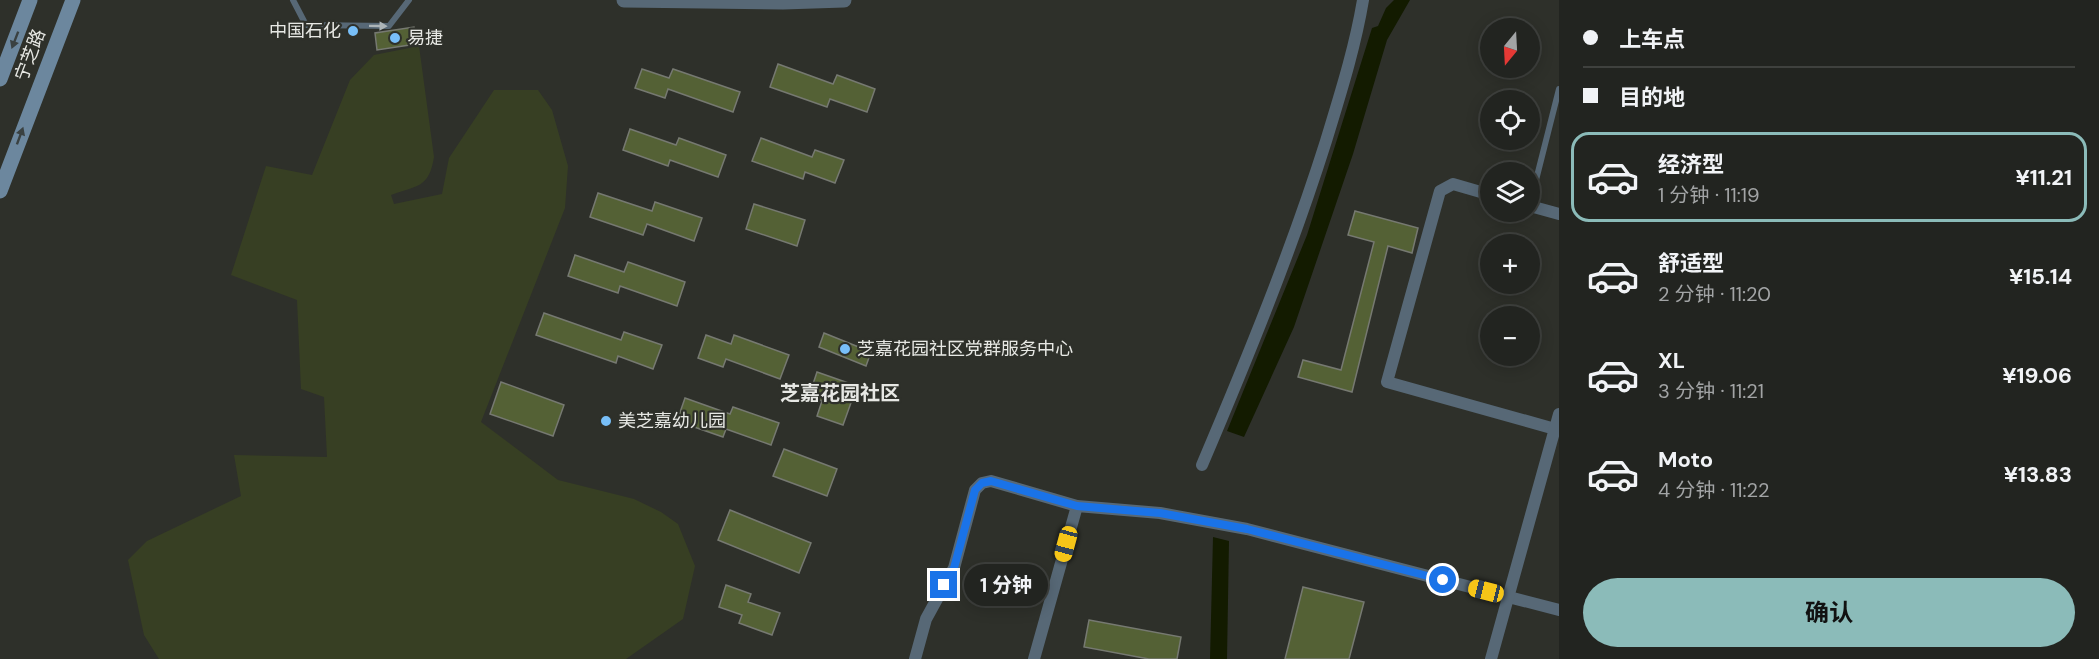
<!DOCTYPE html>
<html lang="zh">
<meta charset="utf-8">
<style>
:root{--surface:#222420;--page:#2a2c29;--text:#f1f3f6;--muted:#a2a4a5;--line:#3f413e;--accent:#8bbbb9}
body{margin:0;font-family:"DM Sans","Noto Sans SC",sans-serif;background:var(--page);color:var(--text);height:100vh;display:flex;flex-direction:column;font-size:22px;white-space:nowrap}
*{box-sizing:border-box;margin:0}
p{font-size:20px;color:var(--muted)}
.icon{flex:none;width:33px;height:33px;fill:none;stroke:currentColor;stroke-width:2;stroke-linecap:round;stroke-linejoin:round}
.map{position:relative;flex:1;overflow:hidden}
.panel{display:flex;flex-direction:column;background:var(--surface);width:540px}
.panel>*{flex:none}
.hud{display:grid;align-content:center;height:132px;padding:0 24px;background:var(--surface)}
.needle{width:39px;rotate:198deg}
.buttons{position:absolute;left:1480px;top:18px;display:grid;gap:12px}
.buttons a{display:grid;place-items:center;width:60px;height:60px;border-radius:50%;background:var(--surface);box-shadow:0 3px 15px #0003,0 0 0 2px var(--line);font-size:30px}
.end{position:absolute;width:27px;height:27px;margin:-14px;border:8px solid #1a73e8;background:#fff;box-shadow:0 0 0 3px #fff}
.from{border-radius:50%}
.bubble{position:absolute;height:42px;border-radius:21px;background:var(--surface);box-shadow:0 3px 15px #0003,0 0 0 2px var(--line);font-size:20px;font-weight:700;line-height:42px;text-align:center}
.car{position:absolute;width:18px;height:36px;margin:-18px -9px;border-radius:8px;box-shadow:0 0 4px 2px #0007;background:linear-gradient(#f5c518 24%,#345 0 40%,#f5c518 0 76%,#345 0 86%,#f5c518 0)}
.hud b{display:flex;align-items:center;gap:21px;height:57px;font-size:22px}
.hud b+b{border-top:2px solid var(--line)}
.hud i{width:15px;height:15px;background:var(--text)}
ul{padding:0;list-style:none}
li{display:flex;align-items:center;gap:18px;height:90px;margin:0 12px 9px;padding:0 12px;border:3px solid transparent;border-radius:18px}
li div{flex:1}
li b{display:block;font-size:22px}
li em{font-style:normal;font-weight:700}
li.active{border-color:var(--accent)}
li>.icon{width:54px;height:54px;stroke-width:1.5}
.primary-button{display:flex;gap:12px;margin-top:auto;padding:12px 24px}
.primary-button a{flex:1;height:69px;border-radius:36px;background:var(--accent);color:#111;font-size:24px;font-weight:700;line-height:69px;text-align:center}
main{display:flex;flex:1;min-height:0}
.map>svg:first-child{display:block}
</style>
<main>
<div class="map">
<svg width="1559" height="659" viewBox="0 0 1559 659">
<rect width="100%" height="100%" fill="#2e302a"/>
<path fill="#373f23" d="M419 46 434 157C429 188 418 185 391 195L394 204 442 194 449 158 494 90H538L552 110 568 166 565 208 481 422 558 480 634 499 661 512 678 524 695 566 683 619 626 659H159L144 635 128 560 147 541 241 496 234 455 327 457 324 397 301 389 297 300 231 275 266 166 312 175 350 80 374 55Z"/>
<g fill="#131b00">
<polygon points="1394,0 1410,0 1387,40 1353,154 1294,327 1244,437 1227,431 1307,235 1372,28 1378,26 1386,8"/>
<polygon points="1213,537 1229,541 1227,659 1210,659"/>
</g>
<g fill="#546135" stroke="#767971" stroke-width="1.5">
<polygon points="414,27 416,44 377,50 375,33"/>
<polygon points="778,64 833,84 837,75 875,89 867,112 830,99 827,107 770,87"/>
<polygon points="642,69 669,78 673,69 740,92 733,112 668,89 665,98 635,88"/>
<polygon points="630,129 676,145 679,138 726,155 718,177 670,160 668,166 623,150"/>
<polygon points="761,138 812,157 815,150 844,160 835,183 805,172 803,179 752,161"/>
<polygon points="598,193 652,211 655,202 702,218 694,241 647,224 643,235 590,217"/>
<polygon points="754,204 805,220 797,246 746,229"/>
<polygon points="1355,211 1418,228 1412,253 1388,246 1352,392 1298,377 1303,360 1341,370 1374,242 1348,235"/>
<polygon points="575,255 624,272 628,262 685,282 677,306 620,286 618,293 568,276"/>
<polygon points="544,313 621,340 624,332 662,345 653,369 618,356 616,363 536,335"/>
<polygon points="824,333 871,352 866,366 819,347"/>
<polygon points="706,335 731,344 734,335 789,355 780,379 726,359 723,367 698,358"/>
<polygon points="817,372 857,386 843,425 817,416 822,401 809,396"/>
<polygon points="501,382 564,405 553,436 490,414"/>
<polygon points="685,398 730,414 733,407 779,423 771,445 726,429 723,437 677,421"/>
<polygon points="784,449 837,469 827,496 773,476"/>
<polygon points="730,510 811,543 799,573 718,540"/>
<polygon points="726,585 751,594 748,602 780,613 772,635 739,623 742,615 719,607"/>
<polygon points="1303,587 1364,602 1349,659 1285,659"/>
<polygon points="1089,620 1181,637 1177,659 1149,659 1084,647"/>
</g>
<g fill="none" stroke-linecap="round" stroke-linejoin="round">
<g stroke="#576876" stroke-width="6">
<polyline points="293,0 306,25 389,26 409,0"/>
<polyline points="1535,184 1559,89"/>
</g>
<g stroke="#576876" stroke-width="12">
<polyline points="1491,195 1453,184 1440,191 1387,382 1555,429"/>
<polyline points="1530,206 1559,214"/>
<path d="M1202 465C1247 359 1291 252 1326 141 1340 95 1355 48 1363 0"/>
<polyline points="915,659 926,619 954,568 975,490 982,483 991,481 1077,506 1160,513 1247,529 1559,610"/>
<polyline points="1034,659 1077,506"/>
<polyline points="1491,659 1559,414"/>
</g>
<polyline stroke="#576876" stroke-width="15" points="624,0 783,2 844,0"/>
<g stroke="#6c879e" stroke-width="15">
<polyline points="0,79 30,0"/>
<polyline points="0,191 73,0"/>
</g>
</g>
<defs><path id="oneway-solid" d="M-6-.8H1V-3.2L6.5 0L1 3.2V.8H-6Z" transform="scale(1.5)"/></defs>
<use fill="#adb5b8" href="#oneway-solid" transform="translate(378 26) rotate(1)"/>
<g fill="#3a4141">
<use href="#oneway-solid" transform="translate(15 40) rotate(111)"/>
<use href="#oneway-solid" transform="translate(20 136) rotate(-70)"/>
</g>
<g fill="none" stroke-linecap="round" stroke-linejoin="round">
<polyline stroke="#1a73e8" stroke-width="8" points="944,585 954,568 975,490 982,483 991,481 1077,506 1160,513 1247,529 1443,580"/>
</g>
<g fill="#78bff8" stroke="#2e302a" stroke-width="2">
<circle cx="353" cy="31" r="6"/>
<circle cx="395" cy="38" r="6"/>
<circle cx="845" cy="349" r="6"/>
<circle cx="606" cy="421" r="6"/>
</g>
<g text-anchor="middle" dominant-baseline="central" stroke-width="4.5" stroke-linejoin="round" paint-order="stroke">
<g font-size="18" fill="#e7e8e4" stroke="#2e302a" text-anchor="start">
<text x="341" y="31" text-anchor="end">中国石化</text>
<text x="407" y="38">易捷</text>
<text x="857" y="349">芝嘉花园社区党群服务中心</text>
<text x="618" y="421">美芝嘉幼儿园</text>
</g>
<g font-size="18" fill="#e7e8e4" stroke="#2e302a">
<text transform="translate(30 55) rotate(-69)">宁芝路</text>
</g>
<g font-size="20" font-weight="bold" fill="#e7e8e4" stroke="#2e302a">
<text x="840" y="393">芝嘉花园社区</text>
</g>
</g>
</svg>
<div class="buttons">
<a><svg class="needle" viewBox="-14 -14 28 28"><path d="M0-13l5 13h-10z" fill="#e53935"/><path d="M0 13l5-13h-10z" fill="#a2a4a5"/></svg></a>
<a><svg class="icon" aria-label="locate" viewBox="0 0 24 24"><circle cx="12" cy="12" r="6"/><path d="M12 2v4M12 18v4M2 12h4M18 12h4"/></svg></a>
<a><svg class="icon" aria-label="layers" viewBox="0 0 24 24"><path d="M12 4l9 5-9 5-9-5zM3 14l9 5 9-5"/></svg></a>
<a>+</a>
<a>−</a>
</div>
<i class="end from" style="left:1443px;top:580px"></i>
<i class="end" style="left:944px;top:585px"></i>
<div class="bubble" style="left:964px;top:564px;width:84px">1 分钟</div>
<i class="car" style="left:1066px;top:544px;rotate:195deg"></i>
<i class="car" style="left:1486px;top:591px;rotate:284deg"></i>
</div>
<section class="panel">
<div class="hud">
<b><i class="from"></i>上车点</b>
<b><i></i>目的地</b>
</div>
<ul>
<li class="active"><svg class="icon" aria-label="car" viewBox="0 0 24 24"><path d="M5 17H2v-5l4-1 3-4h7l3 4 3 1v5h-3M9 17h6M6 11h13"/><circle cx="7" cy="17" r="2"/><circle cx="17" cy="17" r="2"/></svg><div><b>经济型</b><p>1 分钟 · 11:19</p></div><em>¥11.21</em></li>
<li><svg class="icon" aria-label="car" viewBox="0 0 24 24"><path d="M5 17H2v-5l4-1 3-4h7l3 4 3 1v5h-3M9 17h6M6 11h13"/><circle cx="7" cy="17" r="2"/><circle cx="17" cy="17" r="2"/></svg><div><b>舒适型</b><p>2 分钟 · 11:20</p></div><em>¥15.14</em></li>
<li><svg class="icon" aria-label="car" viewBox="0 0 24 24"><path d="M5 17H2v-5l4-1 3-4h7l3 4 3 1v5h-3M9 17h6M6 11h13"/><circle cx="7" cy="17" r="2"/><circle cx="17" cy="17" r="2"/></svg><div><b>XL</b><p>3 分钟 · 11:21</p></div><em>¥19.06</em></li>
<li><svg class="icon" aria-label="car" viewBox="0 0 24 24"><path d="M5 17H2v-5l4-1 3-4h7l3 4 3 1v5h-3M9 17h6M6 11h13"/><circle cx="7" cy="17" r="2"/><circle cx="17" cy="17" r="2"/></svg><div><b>Moto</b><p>4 分钟 · 11:22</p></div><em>¥13.83</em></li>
</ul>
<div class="primary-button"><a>确认</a></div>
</section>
</main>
